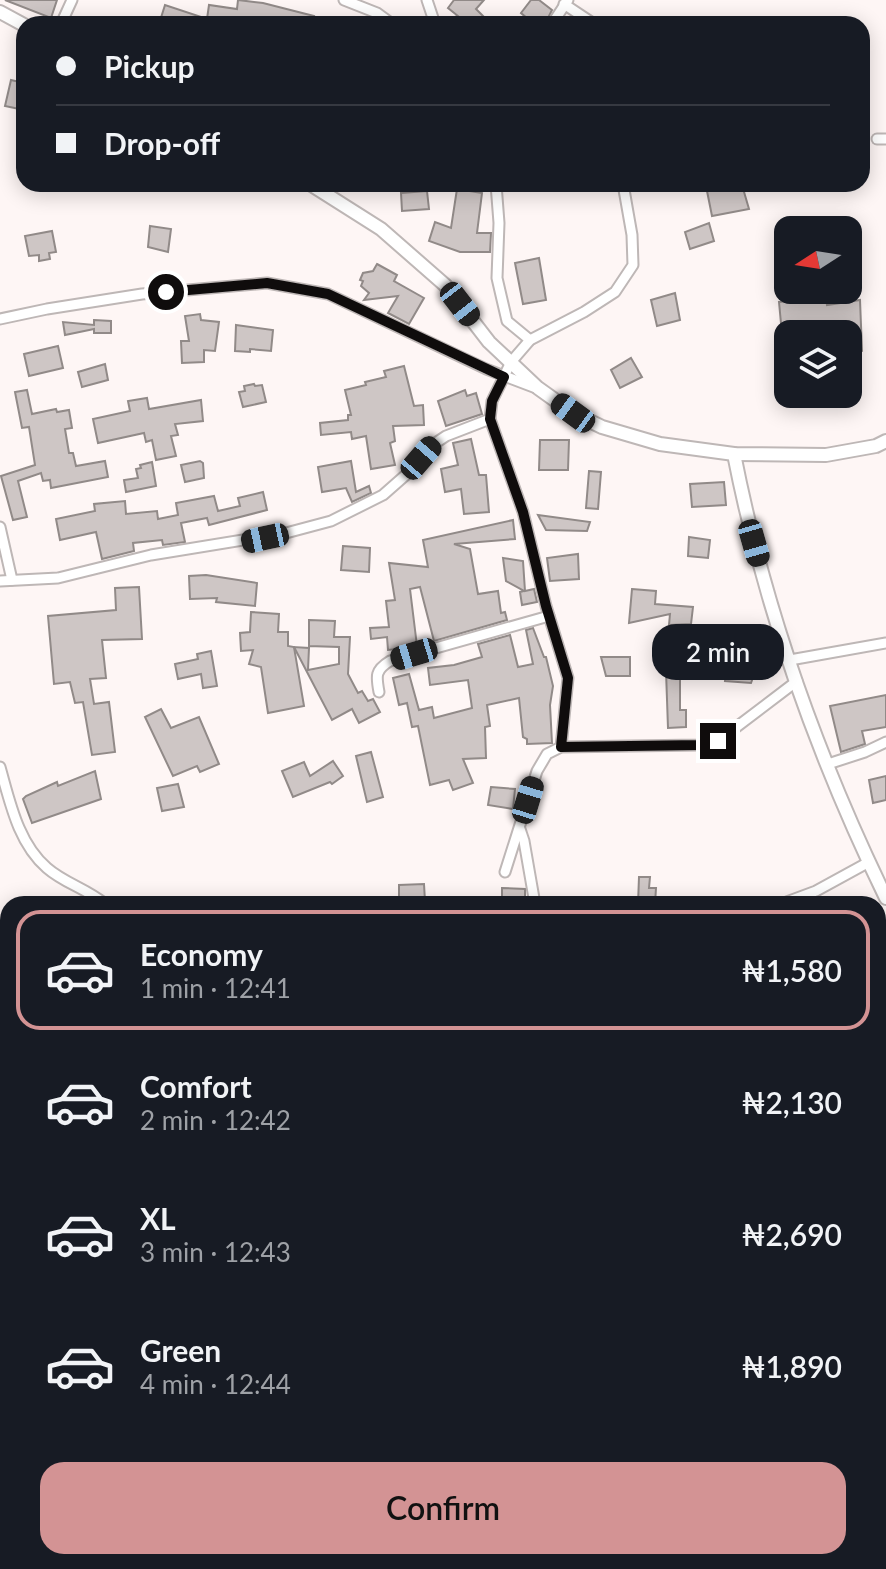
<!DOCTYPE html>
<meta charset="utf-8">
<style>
:root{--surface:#171b24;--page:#20242c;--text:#f1f3f6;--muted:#9ea1a6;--line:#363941;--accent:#d39394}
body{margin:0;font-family:Lato,sans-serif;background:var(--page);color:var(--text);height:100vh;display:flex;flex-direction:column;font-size:30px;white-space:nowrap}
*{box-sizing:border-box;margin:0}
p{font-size:26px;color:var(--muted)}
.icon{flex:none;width:44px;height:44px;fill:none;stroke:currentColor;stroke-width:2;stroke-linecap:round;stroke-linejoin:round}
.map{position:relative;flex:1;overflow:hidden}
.sheet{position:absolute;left:0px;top:896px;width:886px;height:674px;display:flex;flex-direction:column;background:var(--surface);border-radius:24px 24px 0 0;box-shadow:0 4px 20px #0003}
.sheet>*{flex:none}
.hud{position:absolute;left:16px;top:16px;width:854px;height:176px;border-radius:24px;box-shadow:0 4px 20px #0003;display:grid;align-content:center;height:176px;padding:0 40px;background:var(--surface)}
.needle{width:52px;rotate:258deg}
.tools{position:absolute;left:774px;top:216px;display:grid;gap:16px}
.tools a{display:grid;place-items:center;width:88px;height:88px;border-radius:16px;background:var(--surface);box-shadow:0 4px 20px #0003;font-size:40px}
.end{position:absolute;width:36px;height:36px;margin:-18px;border:10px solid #0f0c0c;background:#fff;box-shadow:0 0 0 4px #fff}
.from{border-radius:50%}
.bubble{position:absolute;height:56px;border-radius:24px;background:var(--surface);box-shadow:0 4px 20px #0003;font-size:26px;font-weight:600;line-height:56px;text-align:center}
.car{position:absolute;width:24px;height:48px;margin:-24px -12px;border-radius:10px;box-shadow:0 0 6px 2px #0007;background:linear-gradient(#222 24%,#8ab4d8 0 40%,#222 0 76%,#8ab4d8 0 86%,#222 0)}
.hud b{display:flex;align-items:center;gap:28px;height:76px;font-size:30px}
.hud b+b{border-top:2px solid var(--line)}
.hud i{width:20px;height:20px;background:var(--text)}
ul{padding:14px 0 0;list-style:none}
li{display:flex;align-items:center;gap:24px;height:120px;margin:0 16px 12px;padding:0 24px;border:4px solid transparent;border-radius:24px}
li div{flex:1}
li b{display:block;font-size:30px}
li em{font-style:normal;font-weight:600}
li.current{border-color:var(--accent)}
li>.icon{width:72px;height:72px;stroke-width:1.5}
.primary-button{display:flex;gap:16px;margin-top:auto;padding:16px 40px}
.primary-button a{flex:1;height:92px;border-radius:24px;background:var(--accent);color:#111;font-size:32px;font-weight:600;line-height:92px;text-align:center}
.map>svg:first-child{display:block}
</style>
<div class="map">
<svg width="886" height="1569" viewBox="0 0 886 1569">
<rect width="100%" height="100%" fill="#fef6f5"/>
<g fill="#cec6c5" stroke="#918a88" stroke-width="2">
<polygon points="5,0 57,0 51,18"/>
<polygon points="238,0 263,3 314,16 312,24 256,24 237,21 236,24 159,24 165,5 207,19 209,5 237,9"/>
<polygon points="454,0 484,0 476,9 491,24 442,24 442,21 458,16 448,8"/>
<polygon points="531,0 539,0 552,10 545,24 534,24 521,13"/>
<polygon points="11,80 24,83 24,110 5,106"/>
<polygon points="742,185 749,209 712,216 707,191"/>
<polygon points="457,189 482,193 477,233 491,233 490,252 460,252 429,241 435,222 451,228"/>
<polygon points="427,191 429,209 402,211 401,193"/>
<polygon points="709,223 714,241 690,249 685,232"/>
<polygon points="150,226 171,229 168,252 148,247"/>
<polygon points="52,231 56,252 49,253 50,259 39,261 39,255 29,256 25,236"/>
<polygon points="539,258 546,300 523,304 515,263"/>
<polygon points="377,264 397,275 394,281 424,298 409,324 388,313 398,296 364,300 369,293 361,286 363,281 360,280 363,273 373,271"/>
<polygon points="675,293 680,320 657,326 651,300"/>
<polygon points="826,297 827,305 860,300 862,351 848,353 848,334 782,334 779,302"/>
<polygon points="200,314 201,320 219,322 215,351 204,350 204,362 182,363 181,341 189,341 185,316"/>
<polygon points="94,320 111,321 111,333 94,333 94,329 65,335 63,322 94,325"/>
<polygon points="236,325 273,330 271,351 250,349 250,352 235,351"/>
<polygon points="58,346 63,368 29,376 24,354"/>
<polygon points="631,358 642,377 620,388 611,370"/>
<polygon points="105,364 108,380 82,387 78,372"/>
<polygon points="404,366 414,406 423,405 424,425 393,426 395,441 390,443 395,465 371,469 366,436 352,439 351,432 321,435 320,423 348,420 348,415 351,415 345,390 366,385 365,382 386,377 384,371"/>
<polygon points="254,384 255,386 262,385 266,402 243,407 239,392 245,391 244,386"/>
<polygon points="27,390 32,414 56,409 57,412 69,410 72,428 65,429 69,453 73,453 76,466 105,461 108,477 51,488 50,480 43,481 41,473 18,481 27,517 13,520 1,476 35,465 29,427 22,428 15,392"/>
<polygon points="465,390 467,396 476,393 482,414 446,426 438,401"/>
<polygon points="147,398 149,409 201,400 203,421 175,424 178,435 171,436 176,456 156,460 152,440 146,442 144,433 98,443 93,419 130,411 128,401"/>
<polygon points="471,439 479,475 486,475 489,512 464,514 461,489 445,492 441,469 458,465 453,443"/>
<polygon points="540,440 569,440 568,470 539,470"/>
<polygon points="200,461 203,463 204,478 185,482 181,465"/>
<polygon points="351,461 356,492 369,486 371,493 352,502 346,488 322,492 318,467"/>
<polygon points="152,462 156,486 126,492 124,480 138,478 136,469 141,468 140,465"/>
<polygon points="589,471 601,472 598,509 586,508"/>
<polygon points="724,482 726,505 692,507 690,484"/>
<polygon points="263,492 267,510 209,525 207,518 181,523 185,542 163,545 162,540 133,543 134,551 102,559 96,532 60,540 56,519 95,511 94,504 125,501 126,514 157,511 158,519 178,515 176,503 214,496 218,511 240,506 238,498"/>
<polygon points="538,515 590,522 587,531 546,530"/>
<polygon points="513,520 515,539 454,544 470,549 478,594 498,591 501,613 505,612 507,620 434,641 420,587 410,589 417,646 397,651 397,649 388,650 387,637 371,639 370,628 389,627 386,601 395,600 389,563 428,567 423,540"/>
<polygon points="689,537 710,540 708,558 688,556"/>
<polygon points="343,546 370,548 369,572 341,570"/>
<polygon points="578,554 579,579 550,581 547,558"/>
<polygon points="503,558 523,561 525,591 534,589 537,602 522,605 520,592 524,591 506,581"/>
<polygon points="206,575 257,583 255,606 216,602 217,598 190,599 189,576"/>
<polygon points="139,587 142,639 102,640 106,678 90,679 94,704 109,702 115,752 92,755 83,702 75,703 70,682 54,684 48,616 116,610 115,588"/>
<polygon points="632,589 656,591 655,604 693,607 691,624 669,625 670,614 629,623"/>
<polygon points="251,612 279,614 278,632 288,632 288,646 294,647 304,706 268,713 261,667 249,664 253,650 241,651 240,633 250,632"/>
<polygon points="309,620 335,621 334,637 350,637 348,674 358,693 362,691 368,701 373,699 380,712 359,723 352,709 332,720 294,647 309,648 308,670 339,664 339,647 309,646"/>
<polygon points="533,628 544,657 546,657 553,686 550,705 552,743 527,744 527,739 523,737 519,698 487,705 490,726 485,727 486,758 463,759 473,783 453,790 449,780 430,785 418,726 412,727 407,703 399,705 393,678 409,674 419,710 432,707 434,718 472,708 468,680 430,685 428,668 454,665 482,657 478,644 510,635 518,667 533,664 526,630"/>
<polygon points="211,651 217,686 203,688 201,674 178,679 175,664 198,659 197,654"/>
<polygon points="601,657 630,657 630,676 606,676"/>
<polygon points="727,662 758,664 751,683 725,681"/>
<polygon points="666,671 680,671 680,710 686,710 686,727 668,728"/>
<polygon points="886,695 886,727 862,731 865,744 841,752 830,706"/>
<polygon points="161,709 171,728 199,717 219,764 200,772 197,766 173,776 145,717"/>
<polygon points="371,752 383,797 367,802 356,756"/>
<polygon points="333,761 343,776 332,784 330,782 293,797 282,771 304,762 310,776"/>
<polygon points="95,771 101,799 32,823 23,799 26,796 57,782 58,786"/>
<polygon points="886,776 886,800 873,803 869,780"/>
<polygon points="178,784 184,807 162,811 157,788"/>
<polygon points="491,787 515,789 513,809 488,805"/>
<polygon points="639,877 650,877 649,888 656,888 655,904 638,904"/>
<polygon points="424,884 425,901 399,902 399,885"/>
<polygon points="502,888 525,889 525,904 502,904"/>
</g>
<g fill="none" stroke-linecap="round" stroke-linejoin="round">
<g stroke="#beb7b6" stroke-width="13">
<g id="minor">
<polyline points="344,0 377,13 392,24"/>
<polyline points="427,0 435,24"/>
<polyline points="564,4 594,24"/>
<polyline points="61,24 72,0"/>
<polyline points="552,24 568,0"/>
<polyline points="877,139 886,139"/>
<polyline points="496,184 499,223 497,278 507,321 530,340"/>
<polyline points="0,319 47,309 142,294 267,283 328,294 486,369 536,388"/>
<polyline points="0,527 12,580"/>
<polyline points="0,581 58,578 151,555 286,533 331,521 383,495 408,473 434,444 446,436 490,419"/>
<polyline points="790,660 886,643"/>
<path d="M379 692C376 676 375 670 390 661L549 616"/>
<polyline points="561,747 568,678 546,606 523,512 490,419 492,401 511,362 530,340 584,312 615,292 633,265 632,235 623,184"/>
<polyline points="828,764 865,752 886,742"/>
<path d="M0 767C10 802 18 843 47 868 64 883 87 889 105 904"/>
<polyline points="520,829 524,841 535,904"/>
<polyline points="505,872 537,771 547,754 561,747 699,745 718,741 797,681"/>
<polyline points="781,904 816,891 869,862"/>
<polyline points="0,996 8,1012"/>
<polyline points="878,1062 886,1059"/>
<polyline points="878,1201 886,1203"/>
<polyline points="0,1252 8,1250"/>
<polyline points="878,1408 886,1407"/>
<polyline points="878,1527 886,1526"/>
<polyline points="52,1562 53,1569"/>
<polyline points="404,1562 407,1569"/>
</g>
</g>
<g stroke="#beb7b6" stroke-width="16">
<g id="tertiary">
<polyline points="0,12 24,25"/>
<polyline points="310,184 381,229 445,285 489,342 538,388 573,413 602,427 660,444 734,454 826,455 876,446 886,441"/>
<path d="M734 454C764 607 818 758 886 898"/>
</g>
</g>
<use href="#minor" stroke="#fff" stroke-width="9"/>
<use href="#tertiary" stroke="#fff" stroke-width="12"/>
</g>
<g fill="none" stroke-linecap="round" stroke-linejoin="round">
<polyline stroke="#0f0c0c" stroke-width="10" points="166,292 267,283 328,294 504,377 492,401 490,419 523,512 546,606 568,678 561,747 699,745 718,741"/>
</g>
</svg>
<div class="tools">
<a><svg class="needle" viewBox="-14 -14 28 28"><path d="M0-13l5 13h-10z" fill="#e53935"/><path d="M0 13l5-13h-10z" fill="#9ea1a6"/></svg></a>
<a><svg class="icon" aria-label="layers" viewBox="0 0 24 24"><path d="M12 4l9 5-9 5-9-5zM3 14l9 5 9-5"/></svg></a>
</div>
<i class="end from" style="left:166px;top:292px"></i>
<i class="end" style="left:718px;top:741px"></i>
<div class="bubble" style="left:652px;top:624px;width:132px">2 min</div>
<i class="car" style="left:460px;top:304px;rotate:142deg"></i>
<i class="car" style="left:573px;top:413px;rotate:306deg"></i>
<i class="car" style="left:421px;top:458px;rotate:41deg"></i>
<i class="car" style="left:265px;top:538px;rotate:258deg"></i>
<i class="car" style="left:754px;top:543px;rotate:164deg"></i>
<i class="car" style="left:414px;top:654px;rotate:253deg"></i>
<i class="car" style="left:528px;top:800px;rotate:17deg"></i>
<div class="hud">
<b><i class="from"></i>Pickup</b>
<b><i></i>Drop-off</b>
</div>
<section class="sheet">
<ul>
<li class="current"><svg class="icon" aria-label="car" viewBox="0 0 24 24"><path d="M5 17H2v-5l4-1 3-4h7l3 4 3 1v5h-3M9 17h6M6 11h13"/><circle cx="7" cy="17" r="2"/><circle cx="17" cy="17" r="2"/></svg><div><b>Economy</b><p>1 min · 12:41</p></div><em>₦1,580</em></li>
<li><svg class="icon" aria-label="car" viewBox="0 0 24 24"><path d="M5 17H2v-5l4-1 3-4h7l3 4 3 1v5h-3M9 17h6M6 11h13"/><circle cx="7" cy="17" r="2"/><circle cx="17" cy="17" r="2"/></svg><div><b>Comfort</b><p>2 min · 12:42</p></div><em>₦2,130</em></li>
<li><svg class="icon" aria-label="car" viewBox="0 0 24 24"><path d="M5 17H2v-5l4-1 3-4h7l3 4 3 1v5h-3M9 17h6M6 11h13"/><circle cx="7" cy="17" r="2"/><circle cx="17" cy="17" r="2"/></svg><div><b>XL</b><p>3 min · 12:43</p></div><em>₦2,690</em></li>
<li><svg class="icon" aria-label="car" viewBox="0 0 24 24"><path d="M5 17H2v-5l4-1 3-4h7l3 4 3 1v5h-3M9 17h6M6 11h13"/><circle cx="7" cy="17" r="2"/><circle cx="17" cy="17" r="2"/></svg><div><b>Green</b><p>4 min · 12:44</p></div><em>₦1,890</em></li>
</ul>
<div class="primary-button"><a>Confirm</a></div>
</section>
</div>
